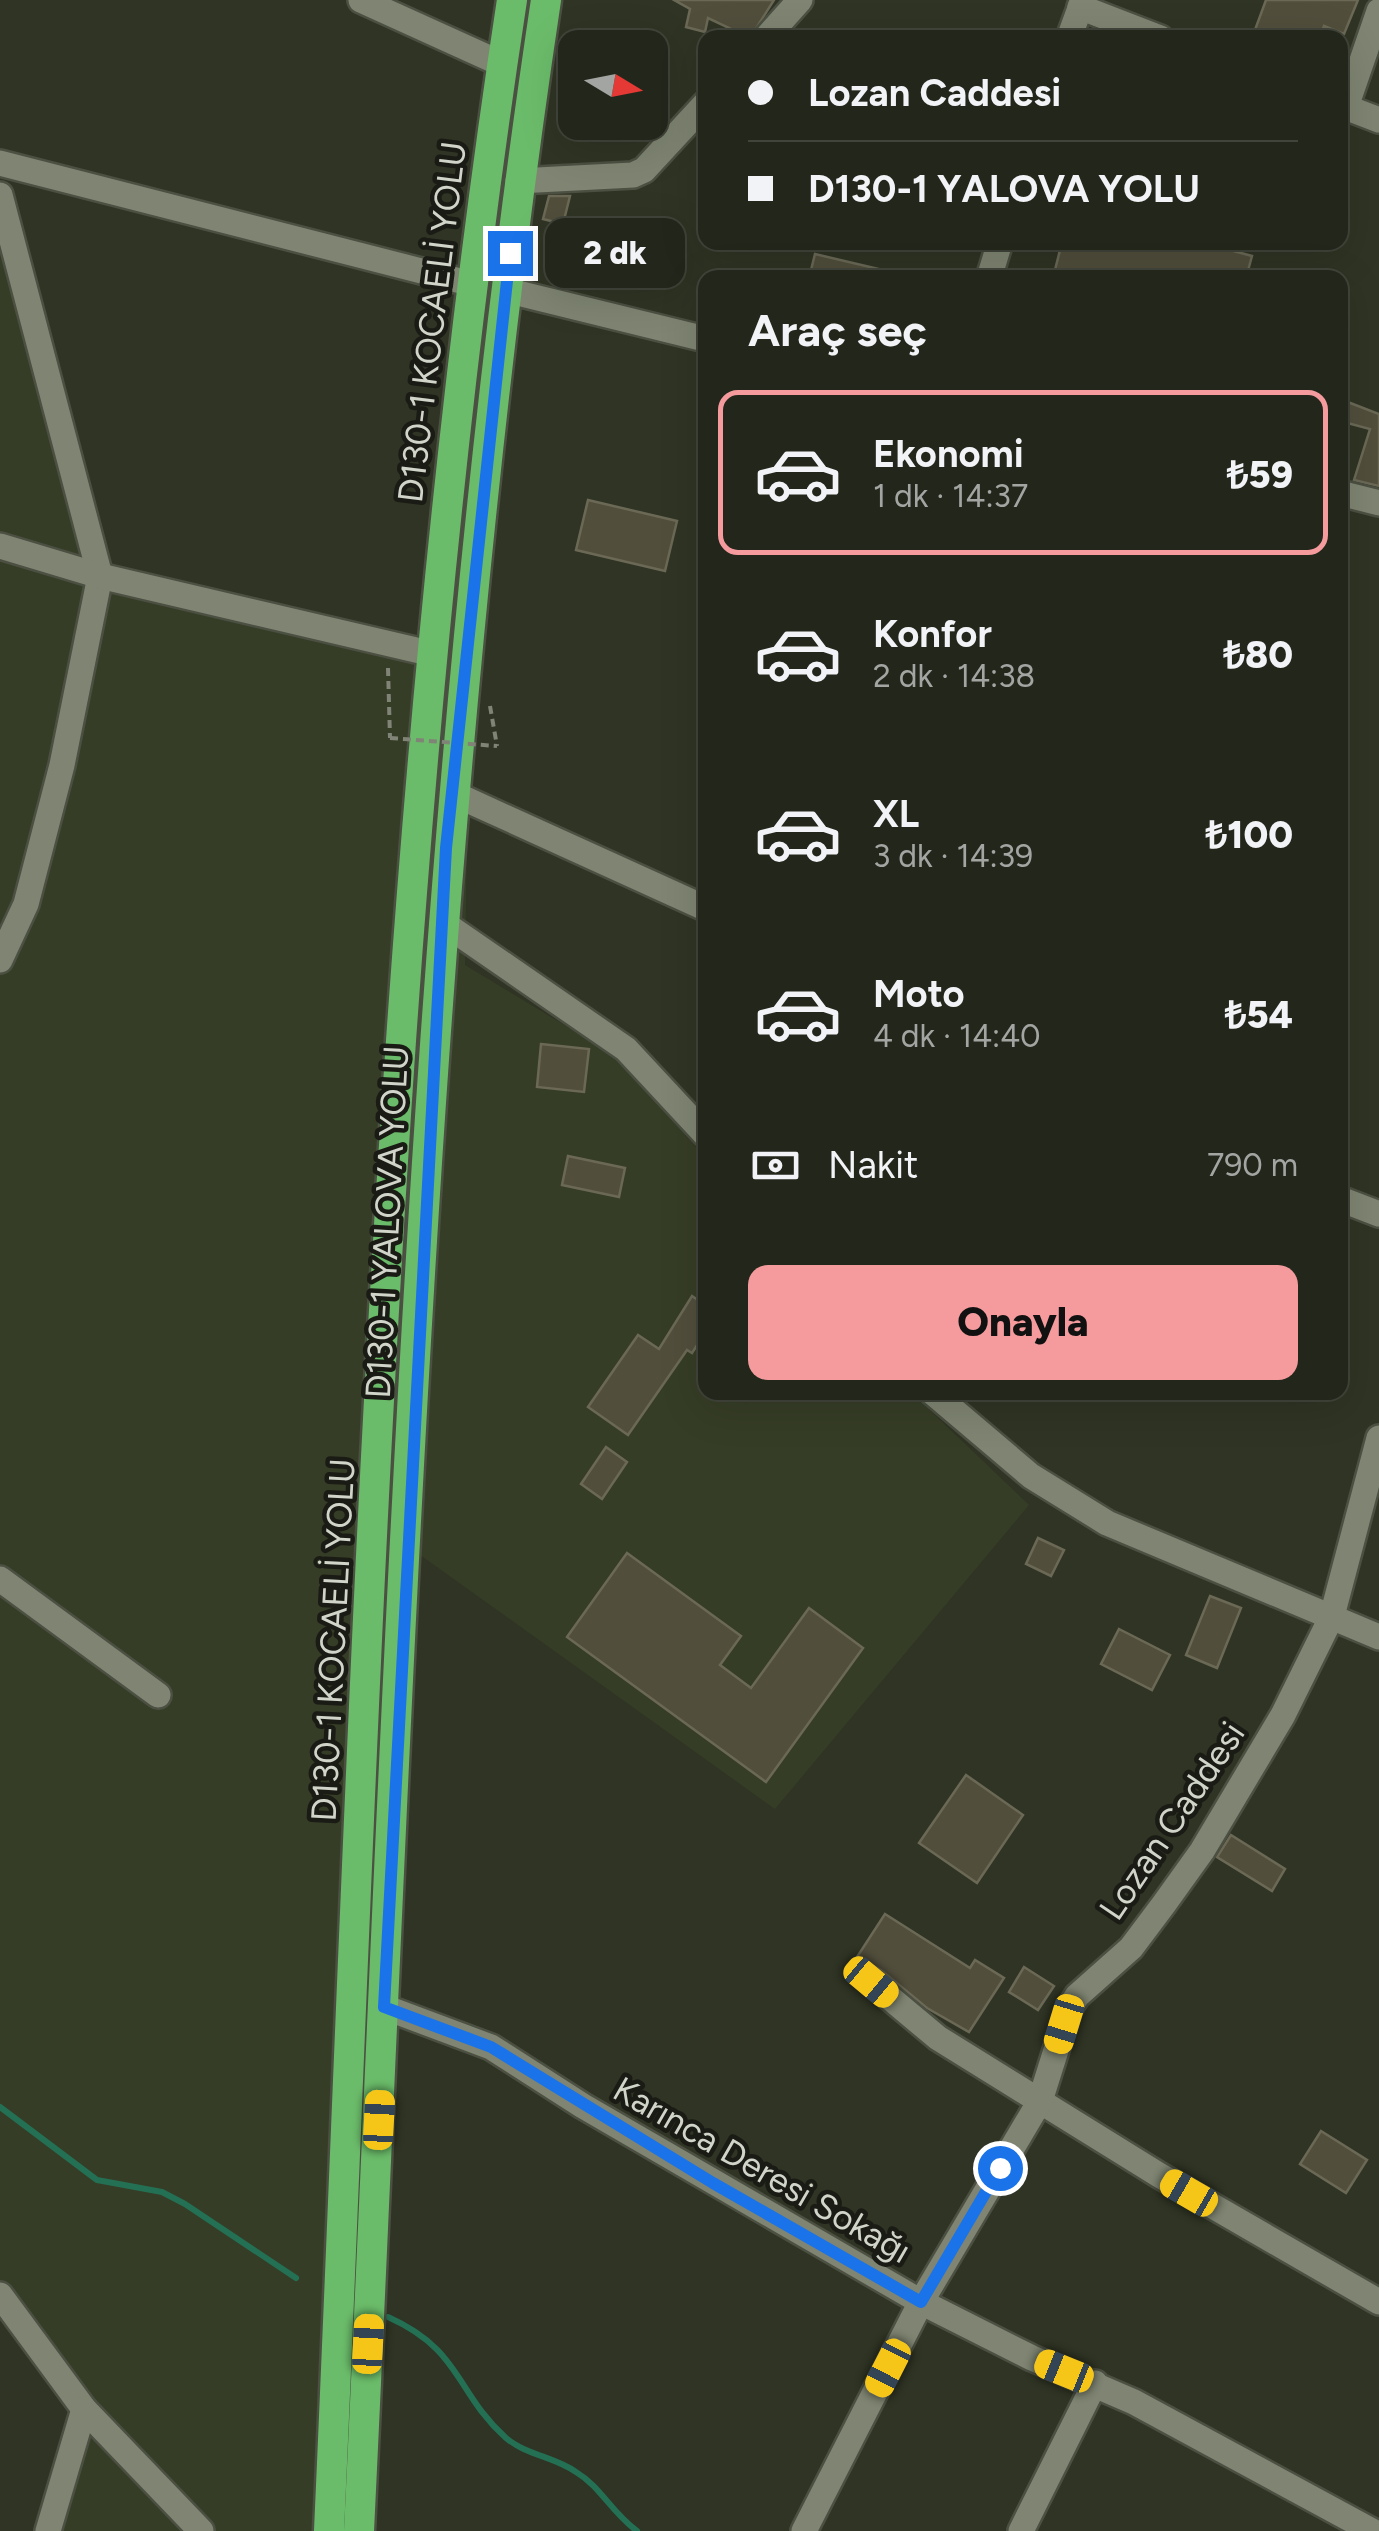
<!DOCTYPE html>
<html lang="tr">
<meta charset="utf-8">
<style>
:root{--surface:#23271b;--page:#2f3328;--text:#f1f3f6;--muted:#a3a5a3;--line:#40443a;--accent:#f59b9e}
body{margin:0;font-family:Figtree,sans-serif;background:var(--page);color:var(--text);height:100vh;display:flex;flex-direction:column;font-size:38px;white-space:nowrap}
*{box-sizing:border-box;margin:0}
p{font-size:32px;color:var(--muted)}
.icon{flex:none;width:55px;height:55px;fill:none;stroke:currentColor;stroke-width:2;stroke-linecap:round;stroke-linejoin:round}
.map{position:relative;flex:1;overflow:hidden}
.drawer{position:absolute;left:698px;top:270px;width:650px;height:1130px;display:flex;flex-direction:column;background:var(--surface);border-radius:20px;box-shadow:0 10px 40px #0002,0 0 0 2px var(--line)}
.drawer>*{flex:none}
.banner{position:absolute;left:698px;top:30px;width:650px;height:220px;border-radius:20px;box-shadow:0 10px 40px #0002,0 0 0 2px var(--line);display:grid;align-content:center;height:220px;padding:0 50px;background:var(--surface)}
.needle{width:65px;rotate:100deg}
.fabs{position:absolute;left:558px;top:30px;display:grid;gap:20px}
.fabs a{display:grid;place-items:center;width:110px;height:110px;border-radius:20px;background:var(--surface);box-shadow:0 10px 40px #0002,0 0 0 2px var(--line);font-size:50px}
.end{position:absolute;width:45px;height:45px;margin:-22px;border:12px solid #1a73e8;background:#fff;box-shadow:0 0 0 5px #fff}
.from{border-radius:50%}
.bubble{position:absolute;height:70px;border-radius:20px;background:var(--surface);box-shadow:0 10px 40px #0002,0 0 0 2px var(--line);font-size:32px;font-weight:800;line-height:70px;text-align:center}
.car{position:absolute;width:30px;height:60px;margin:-30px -15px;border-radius:12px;box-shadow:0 0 8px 2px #0007;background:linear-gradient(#f5c518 24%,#345 0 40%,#f5c518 0 76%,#345 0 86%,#f5c518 0)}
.banner b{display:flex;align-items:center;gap:35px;height:95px;font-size:38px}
.banner b+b{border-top:2px solid var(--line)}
.banner i{width:25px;height:25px;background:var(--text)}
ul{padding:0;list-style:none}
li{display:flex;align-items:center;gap:30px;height:165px;margin:0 20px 15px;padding:0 30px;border:5px solid transparent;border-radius:20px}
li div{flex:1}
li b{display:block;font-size:38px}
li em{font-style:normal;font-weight:800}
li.on{border-color:var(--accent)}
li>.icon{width:90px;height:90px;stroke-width:1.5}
h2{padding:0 50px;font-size:45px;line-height:120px}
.pay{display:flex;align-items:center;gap:25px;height:110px;padding:0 50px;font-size:38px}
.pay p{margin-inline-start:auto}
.button{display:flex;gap:20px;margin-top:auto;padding:20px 50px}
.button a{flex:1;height:115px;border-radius:20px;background:var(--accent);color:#111;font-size:40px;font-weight:800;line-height:115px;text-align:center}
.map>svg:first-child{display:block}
</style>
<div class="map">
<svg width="1379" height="2531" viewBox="0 0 1379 2531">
<rect width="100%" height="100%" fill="#2f3424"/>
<polygon fill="#363d26" points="0,192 100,576 464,659 456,756 467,843 465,965 604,1049 637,1079 705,1158 705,1392 912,1393 1029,1505 775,1809 409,1547 363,2531 48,2531 84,2409 0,2295"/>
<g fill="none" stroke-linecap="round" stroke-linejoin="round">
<g stroke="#247054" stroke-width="6">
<polyline points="0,2107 97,2180 162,2192 185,2204 296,2278"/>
<path d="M388 2317C462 2350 455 2392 506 2438 526 2455 555 2457 576 2472 601 2487 611 2512 637 2531"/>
</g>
</g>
<g fill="#514e3c" stroke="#6b6956" stroke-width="2.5">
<polygon points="674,0 774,0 750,38 708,18 705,32 686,27 690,9"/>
<polygon points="1266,0 1358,0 1344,34 1324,26 1320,38 1252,38"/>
<polygon points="549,196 570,196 563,224 543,219"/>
<polygon points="1062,242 1200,242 1252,256 1246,278 1053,278"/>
<polygon points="815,254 887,271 887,278 809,278"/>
<polygon points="1340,399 1379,414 1379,486 1354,480 1370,429 1340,421"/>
<polygon points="588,500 677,521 665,571 576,550"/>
<polygon points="541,1044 589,1049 584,1092 537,1087"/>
<polygon points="568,1156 625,1168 619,1197 562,1185"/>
<polygon points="692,1296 705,1305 705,1333 692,1353 687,1350 628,1435 588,1407 638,1335 659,1349"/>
<polygon points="606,1447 627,1462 602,1499 581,1484"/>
<polygon points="1038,1538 1064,1550 1051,1576 1026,1564"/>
<polygon points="627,1553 741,1636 720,1665 751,1688 809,1608 863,1648 766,1782 567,1637"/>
<polygon points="1210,1596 1241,1608 1217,1668 1186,1655"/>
<polygon points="1119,1629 1170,1655 1152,1690 1101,1664"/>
<polygon points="966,1775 1023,1815 977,1883 919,1843"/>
<polygon points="1231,1835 1285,1869 1272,1891 1217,1857"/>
<polygon points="885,1914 970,1968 975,1960 1004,1978 969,2032 927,2008 881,1970 857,1957"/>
<polygon points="1024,1967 1054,1986 1038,2010 1009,1992"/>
<polygon points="1321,2131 1367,2160 1346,2193 1300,2164"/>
</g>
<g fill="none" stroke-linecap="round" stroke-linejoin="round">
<g stroke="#4b5042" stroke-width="30">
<g id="minor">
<polyline points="361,0 502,64"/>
<polyline points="1080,7 1160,38"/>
<polyline points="766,38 800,0"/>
<polyline points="1069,38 1083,0"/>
<polyline points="1340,105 1379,120"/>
<polyline points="1346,107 1379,11"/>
<polyline points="0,163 472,284"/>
<polyline points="518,181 633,175 644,170 705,104"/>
<polyline points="0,195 100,576 62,765 26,904 0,960"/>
<polyline points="989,278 1000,242"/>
<polyline points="505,290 705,339"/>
<polyline points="1340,493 1379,503"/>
<polyline points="0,546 100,576 433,654"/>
<polyline points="463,798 705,908"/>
<polyline points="442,922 626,1049 705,1134"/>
<polyline points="1340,1199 1379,1214"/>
<polyline points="932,1392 1031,1476 1107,1523 1379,1637"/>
<polyline points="0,1579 158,1695"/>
<polyline points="871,1982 938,2038 1159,2175 1379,2302"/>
<polyline points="384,2007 491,2047 583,2106 921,2302 1032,2358 1134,2402 1372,2531"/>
<polyline points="0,2295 84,2409 201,2531"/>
<polyline points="48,2531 84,2409"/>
<polyline points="804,2531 921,2302 1040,2101 1069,2009 1077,1996 1131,1948 1164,1904 1202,1851 1283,1715 1332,1616 1379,1438"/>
<polyline points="1021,2531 1095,2383"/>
</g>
</g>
<g stroke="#4b5042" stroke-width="35">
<g id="highway">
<path d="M329 2531C367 1686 384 837 512 0"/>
<path d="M359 2531C400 1686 420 838 546 0"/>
</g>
</g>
<g stroke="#808477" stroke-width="4" stroke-dasharray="8 5" stroke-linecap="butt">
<polyline points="388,668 390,738"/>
<polyline points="490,706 497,746"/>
</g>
<use href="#minor" stroke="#7f8572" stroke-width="25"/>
<use href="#highway" stroke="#6bbc6a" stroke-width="30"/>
<polyline stroke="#808477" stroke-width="4" stroke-dasharray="8 5" stroke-linecap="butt" points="390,738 497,746"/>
</g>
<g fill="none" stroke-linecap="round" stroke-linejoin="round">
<polyline stroke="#1a73e8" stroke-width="12" points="510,253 446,848 384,2007 491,2047 713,2183 921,2302 1000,2168"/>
</g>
<g text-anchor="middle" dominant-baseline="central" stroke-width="9" stroke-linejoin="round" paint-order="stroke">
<g font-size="35" fill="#d0d4c9" stroke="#191b14">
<text transform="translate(432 322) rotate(-83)">D130-1 KOCAELİ YOLU</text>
<text transform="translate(387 1222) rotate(-87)">D130-1 YALOVA YOLU</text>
<text transform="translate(333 1640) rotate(-87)">D130-1 KOCAELİ YOLU</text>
<text transform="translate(1172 1821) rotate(-56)">Lozan Caddesi</text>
<text transform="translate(762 2170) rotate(30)">Karınca Deresi Sokağı</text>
</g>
</g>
</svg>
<div class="fabs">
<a><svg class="needle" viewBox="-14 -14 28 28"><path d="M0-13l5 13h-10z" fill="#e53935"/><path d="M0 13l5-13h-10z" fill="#a3a5a3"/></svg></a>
</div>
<i class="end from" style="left:1000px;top:2168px"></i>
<i class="end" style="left:510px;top:253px"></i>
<div class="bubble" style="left:545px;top:218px;width:140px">2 dk</div>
<i class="car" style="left:871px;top:1982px;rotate:130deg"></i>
<i class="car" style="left:1064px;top:2024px;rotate:197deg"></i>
<i class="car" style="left:379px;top:2120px;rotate:3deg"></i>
<i class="car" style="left:1189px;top:2193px;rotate:300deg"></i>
<i class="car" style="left:368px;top:2344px;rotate:3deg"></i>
<i class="car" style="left:888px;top:2368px;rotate:207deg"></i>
<i class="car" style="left:1064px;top:2371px;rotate:292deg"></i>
<div class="banner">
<b><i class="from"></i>Lozan Caddesi</b>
<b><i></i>D130-1 YALOVA YOLU</b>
</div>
<section class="drawer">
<h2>Araç seç</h2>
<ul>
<li class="on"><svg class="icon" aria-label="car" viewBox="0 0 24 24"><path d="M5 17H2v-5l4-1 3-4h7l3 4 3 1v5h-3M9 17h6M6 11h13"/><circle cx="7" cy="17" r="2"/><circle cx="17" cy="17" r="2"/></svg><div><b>Ekonomi</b><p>1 dk · 14:37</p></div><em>₺59</em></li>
<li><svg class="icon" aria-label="car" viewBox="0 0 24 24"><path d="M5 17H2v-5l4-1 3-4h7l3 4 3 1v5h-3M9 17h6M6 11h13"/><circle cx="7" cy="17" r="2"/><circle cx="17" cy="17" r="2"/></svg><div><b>Konfor</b><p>2 dk · 14:38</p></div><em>₺80</em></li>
<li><svg class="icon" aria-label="car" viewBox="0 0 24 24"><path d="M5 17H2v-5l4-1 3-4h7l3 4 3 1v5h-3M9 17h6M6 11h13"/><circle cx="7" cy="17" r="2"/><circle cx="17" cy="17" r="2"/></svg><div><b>XL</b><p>3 dk · 14:39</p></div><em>₺100</em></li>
<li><svg class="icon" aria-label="car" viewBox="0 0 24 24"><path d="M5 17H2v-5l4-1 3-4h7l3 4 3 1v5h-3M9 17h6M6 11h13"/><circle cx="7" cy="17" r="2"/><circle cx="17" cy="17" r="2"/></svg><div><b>Moto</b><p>4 dk · 14:40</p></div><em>₺54</em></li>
</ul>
<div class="pay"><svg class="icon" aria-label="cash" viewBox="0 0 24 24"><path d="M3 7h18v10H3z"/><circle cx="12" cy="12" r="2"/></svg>Nakit<p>790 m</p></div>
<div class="button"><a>Onayla</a></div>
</section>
</div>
